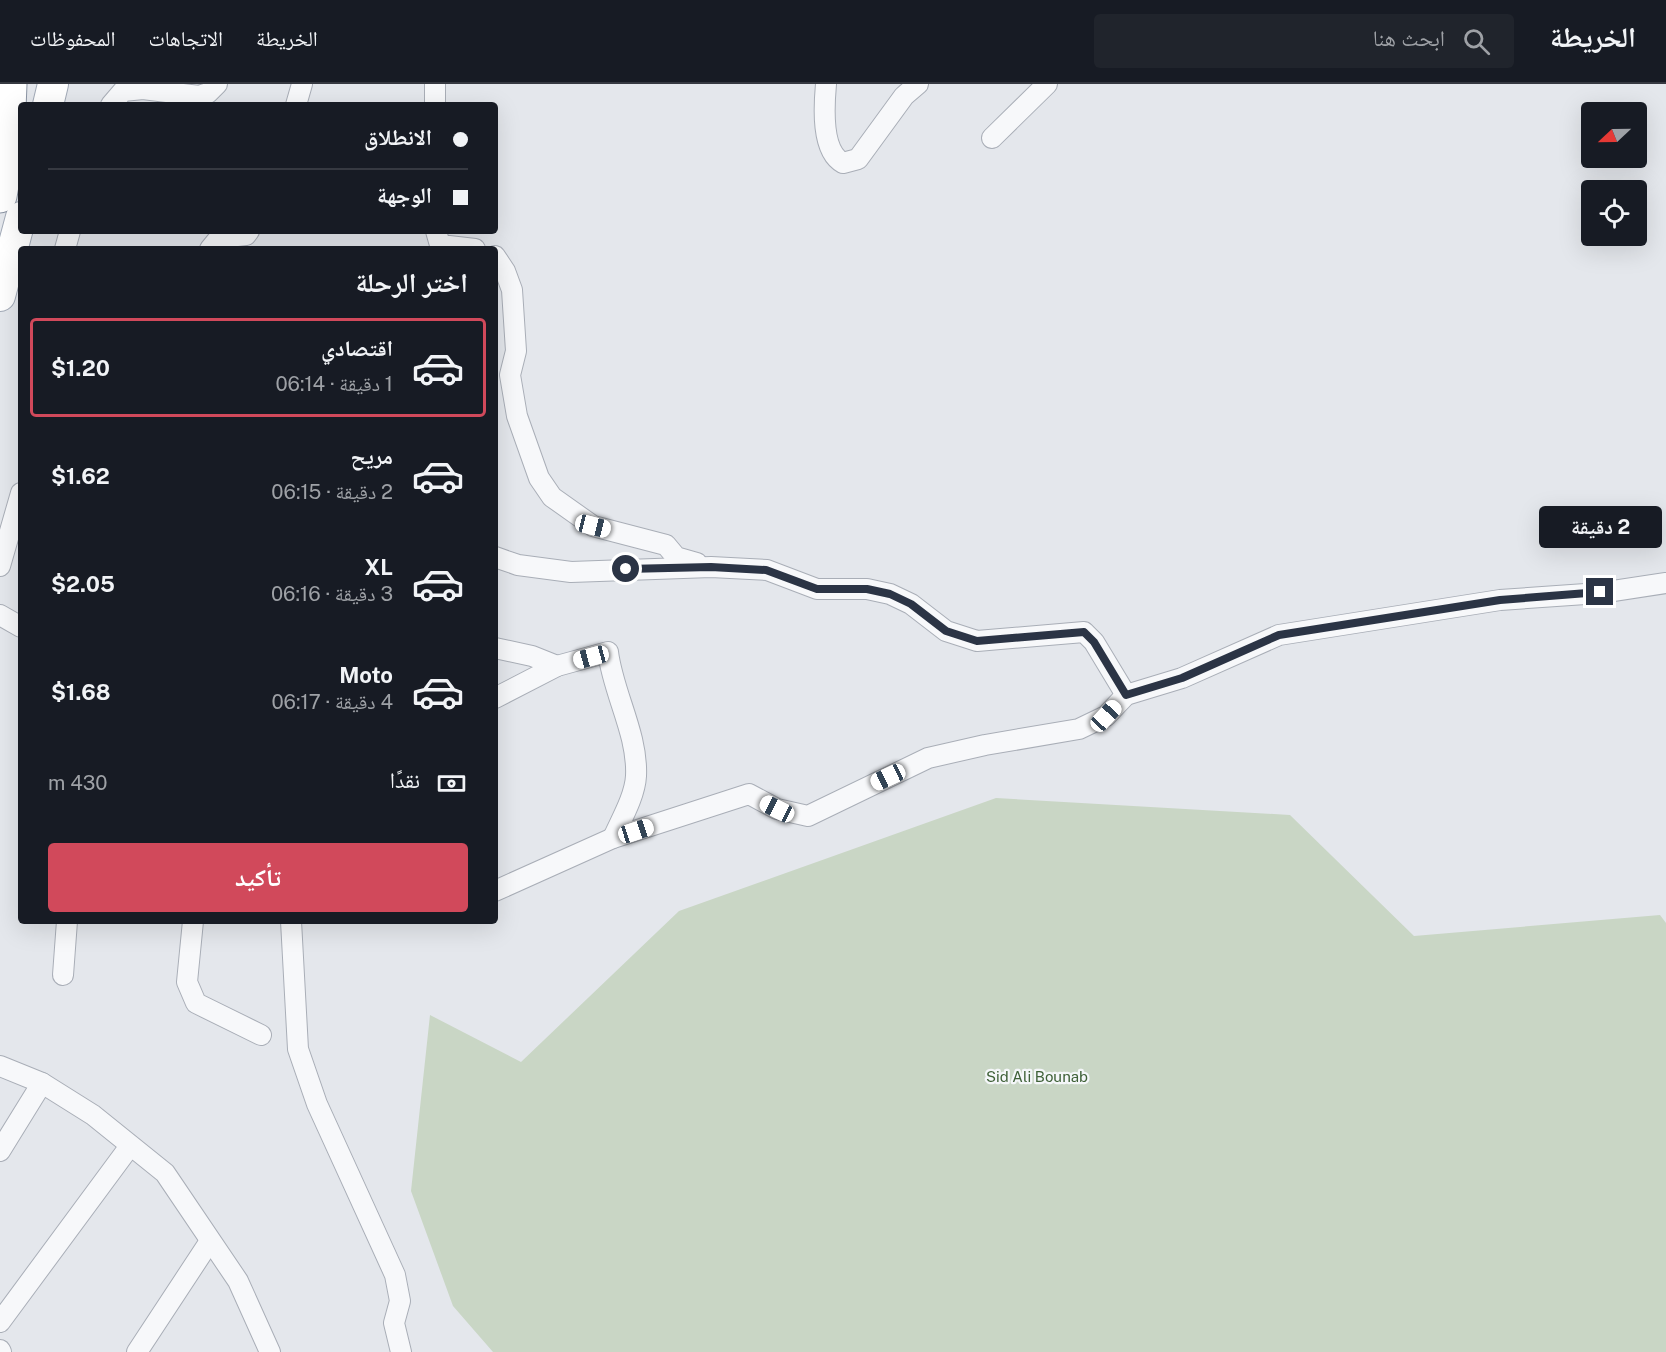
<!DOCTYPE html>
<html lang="ar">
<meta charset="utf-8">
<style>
:root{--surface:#171b24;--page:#20242c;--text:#f1f3f6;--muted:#9ea1a6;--line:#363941;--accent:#d1495b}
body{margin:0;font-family:"Public Sans","Noto Naskh Arabic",sans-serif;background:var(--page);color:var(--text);direction:rtl;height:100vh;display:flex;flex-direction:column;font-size:22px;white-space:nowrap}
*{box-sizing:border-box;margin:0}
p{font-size:20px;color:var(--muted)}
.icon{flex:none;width:33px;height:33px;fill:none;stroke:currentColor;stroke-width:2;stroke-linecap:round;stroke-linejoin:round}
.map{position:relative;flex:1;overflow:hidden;direction:ltr}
.sheet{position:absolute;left:18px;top:162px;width:480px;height:678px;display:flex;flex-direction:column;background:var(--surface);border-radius:6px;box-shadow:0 6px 24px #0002;direction:rtl}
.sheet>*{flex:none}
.hud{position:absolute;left:18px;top:18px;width:480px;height:132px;border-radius:6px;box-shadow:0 6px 24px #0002;direction:rtl;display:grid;align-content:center;height:132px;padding:0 30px;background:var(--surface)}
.needle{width:39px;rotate:248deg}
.buttons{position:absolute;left:1581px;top:18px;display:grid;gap:12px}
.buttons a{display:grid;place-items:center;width:66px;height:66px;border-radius:6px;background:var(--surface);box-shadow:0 6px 24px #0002;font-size:30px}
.end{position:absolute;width:27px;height:27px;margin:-14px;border:8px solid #2b3445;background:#fff;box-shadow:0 0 0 3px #fff}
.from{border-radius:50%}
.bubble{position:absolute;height:42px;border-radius:6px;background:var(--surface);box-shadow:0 6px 24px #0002;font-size:20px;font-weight:700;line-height:42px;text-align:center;direction:rtl}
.car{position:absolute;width:18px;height:36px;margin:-18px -9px;border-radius:8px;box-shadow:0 0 4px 2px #0007;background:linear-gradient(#fff 24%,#345 0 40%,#fff 0 76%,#345 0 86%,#fff 0)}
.hud b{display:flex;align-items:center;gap:21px;height:57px;font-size:22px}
.hud b+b{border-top:2px solid var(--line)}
.hud i{width:15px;height:15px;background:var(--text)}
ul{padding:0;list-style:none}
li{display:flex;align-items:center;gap:18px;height:99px;margin:0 12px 9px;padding:0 18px;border:3px solid transparent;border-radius:6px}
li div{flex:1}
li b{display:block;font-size:22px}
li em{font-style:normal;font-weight:700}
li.current{border-color:var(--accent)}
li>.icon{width:54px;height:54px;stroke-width:1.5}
h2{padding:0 30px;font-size:27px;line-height:72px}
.pay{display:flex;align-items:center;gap:15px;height:66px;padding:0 30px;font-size:22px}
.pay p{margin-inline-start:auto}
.cta{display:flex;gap:12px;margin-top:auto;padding:12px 30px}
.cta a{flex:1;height:69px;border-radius:6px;background:var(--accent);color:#fff;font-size:24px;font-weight:700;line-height:69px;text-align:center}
header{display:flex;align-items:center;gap:36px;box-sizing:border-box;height:84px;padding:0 30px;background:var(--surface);border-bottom:2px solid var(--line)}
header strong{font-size:28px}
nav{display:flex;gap:33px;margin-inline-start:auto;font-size:21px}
.search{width:420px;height:54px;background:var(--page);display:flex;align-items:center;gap:15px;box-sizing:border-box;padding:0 21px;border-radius:6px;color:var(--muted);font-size:22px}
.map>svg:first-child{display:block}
</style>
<header>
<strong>الخريطة</strong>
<div class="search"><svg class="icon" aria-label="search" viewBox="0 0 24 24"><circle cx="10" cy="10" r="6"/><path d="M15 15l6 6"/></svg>ابحث هنا</div>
<nav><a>الخريطة</a><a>الاتجاهات</a><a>المحفوظات</a></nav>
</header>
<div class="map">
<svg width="1666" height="1268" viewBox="0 0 1666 1268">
<rect width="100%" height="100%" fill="#e4e7ec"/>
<polygon fill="#c9d6c5" points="996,714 1290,731 1414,852 1660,831 1666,839 1666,1268 493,1268 453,1222 411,1107 430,931 521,978 679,827"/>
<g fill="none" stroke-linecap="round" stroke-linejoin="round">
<g stroke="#a9aeb7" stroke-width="22">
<g id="street">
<path d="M826 0C824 22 821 67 843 79L858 75 904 12 918 0"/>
<polyline points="111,21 123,7 143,5 199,12 208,9 217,0"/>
<polyline points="296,21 302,0"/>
<polyline points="435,21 435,0"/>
<polyline points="992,54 1047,0"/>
<polyline points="436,147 440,161 475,165"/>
<polyline points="65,165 70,147"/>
<polyline points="210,165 219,154 246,151 249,147"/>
<polyline points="495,172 505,187 512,206 516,267 510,291 517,332 539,394 552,413 593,442 666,461 676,473 697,479"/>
<polyline points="495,473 518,481 571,488 711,483 767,486 817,505 867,505 890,510 911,520 946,547 977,557 1084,548 1094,558 1126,611"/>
<polyline points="0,482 21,409"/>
<polyline points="0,531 21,543"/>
<polyline points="495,564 532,572 557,582"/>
<path d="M495 614 557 582 608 568C613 609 638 650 636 692 635 712 621 736 613 754"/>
<polyline points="495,807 613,754 749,710 777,725 808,732 928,674 985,661 1079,645 1106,632 1126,611 1182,594 1279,551 1500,516 1600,509 1666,499"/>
<polyline points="193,837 187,898 196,919 261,951"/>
<polyline points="291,837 298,965 317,1020 395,1191 400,1217 394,1239 401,1268"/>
<polyline points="63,891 67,837"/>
<polyline points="0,982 42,999 93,1031 165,1089 238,1197 270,1268"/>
<polyline points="0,1067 42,999"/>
<polyline points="0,1238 130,1062"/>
<polyline points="0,1266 1,1268"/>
<polyline points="137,1268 210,1157"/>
</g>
</g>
<g stroke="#a3abb8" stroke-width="32">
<g id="primary">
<polyline points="48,21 53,0"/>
<polyline points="0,212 21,133"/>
</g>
</g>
<g stroke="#8b94a3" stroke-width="35">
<polyline id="highway" points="0,112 7,73 10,0"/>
</g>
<use href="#street" stroke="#f7f8fa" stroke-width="20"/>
<use href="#primary" stroke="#fff" stroke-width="30"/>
<use href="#highway" stroke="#fff" stroke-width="33"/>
</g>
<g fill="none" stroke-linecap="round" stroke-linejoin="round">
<polyline stroke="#2b3445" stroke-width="8" points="626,485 711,483 766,486 817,505 867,505 890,510 911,520 946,547 977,557 1084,548 1094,558 1126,611 1182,594 1279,551 1500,516 1600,508"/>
</g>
<g text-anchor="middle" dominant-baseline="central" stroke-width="4.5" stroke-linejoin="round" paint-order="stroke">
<g font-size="15" fill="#3f6138" stroke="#f4f6f9">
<text x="1037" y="992">Sid Ali Bounab</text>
</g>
</g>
</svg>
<div class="buttons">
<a><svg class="needle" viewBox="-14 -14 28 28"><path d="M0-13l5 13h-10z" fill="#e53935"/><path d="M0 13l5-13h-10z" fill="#9ea1a6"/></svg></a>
<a><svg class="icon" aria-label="locate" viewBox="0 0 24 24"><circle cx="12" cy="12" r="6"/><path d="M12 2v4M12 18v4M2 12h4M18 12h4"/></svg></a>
</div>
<i class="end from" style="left:626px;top:485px"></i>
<i class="end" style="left:1600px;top:508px"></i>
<div class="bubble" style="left:1539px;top:422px;width:123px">2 دقيقة</div>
<i class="car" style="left:593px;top:442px;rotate:104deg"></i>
<i class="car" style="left:591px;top:573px;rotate:255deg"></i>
<i class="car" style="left:1106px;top:632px;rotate:43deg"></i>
<i class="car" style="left:888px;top:693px;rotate:245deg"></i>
<i class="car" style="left:777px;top:725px;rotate:297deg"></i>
<i class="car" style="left:636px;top:747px;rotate:72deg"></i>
<div class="hud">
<b><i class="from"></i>الانطلاق</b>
<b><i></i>الوجهة</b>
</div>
<section class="sheet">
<h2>اختر الرحلة</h2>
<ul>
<li class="current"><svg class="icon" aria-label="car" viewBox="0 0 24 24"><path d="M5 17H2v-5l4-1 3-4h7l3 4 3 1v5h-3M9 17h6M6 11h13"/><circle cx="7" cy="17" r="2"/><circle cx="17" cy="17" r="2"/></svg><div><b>اقتصادي</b><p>1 دقيقة · 06:14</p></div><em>$1.20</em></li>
<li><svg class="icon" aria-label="car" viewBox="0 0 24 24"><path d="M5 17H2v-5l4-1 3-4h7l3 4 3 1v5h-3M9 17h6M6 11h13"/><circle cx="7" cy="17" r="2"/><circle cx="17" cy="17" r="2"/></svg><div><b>مريح</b><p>2 دقيقة · 06:15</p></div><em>$1.62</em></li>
<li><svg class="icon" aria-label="car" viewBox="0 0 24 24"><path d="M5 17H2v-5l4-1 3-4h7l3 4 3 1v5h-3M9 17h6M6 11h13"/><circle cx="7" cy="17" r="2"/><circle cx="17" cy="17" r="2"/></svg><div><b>XL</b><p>3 دقيقة · 06:16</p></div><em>$2.05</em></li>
<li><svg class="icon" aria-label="car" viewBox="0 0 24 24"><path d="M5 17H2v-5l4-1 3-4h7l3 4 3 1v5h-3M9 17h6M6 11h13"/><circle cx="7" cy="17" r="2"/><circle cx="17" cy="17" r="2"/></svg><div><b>Moto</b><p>4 دقيقة · 06:17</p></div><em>$1.68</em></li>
</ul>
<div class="pay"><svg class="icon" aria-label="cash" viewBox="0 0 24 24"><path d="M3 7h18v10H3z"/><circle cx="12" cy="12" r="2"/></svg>نقدًا<p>430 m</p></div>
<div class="cta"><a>تأكيد</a></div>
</section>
</div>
